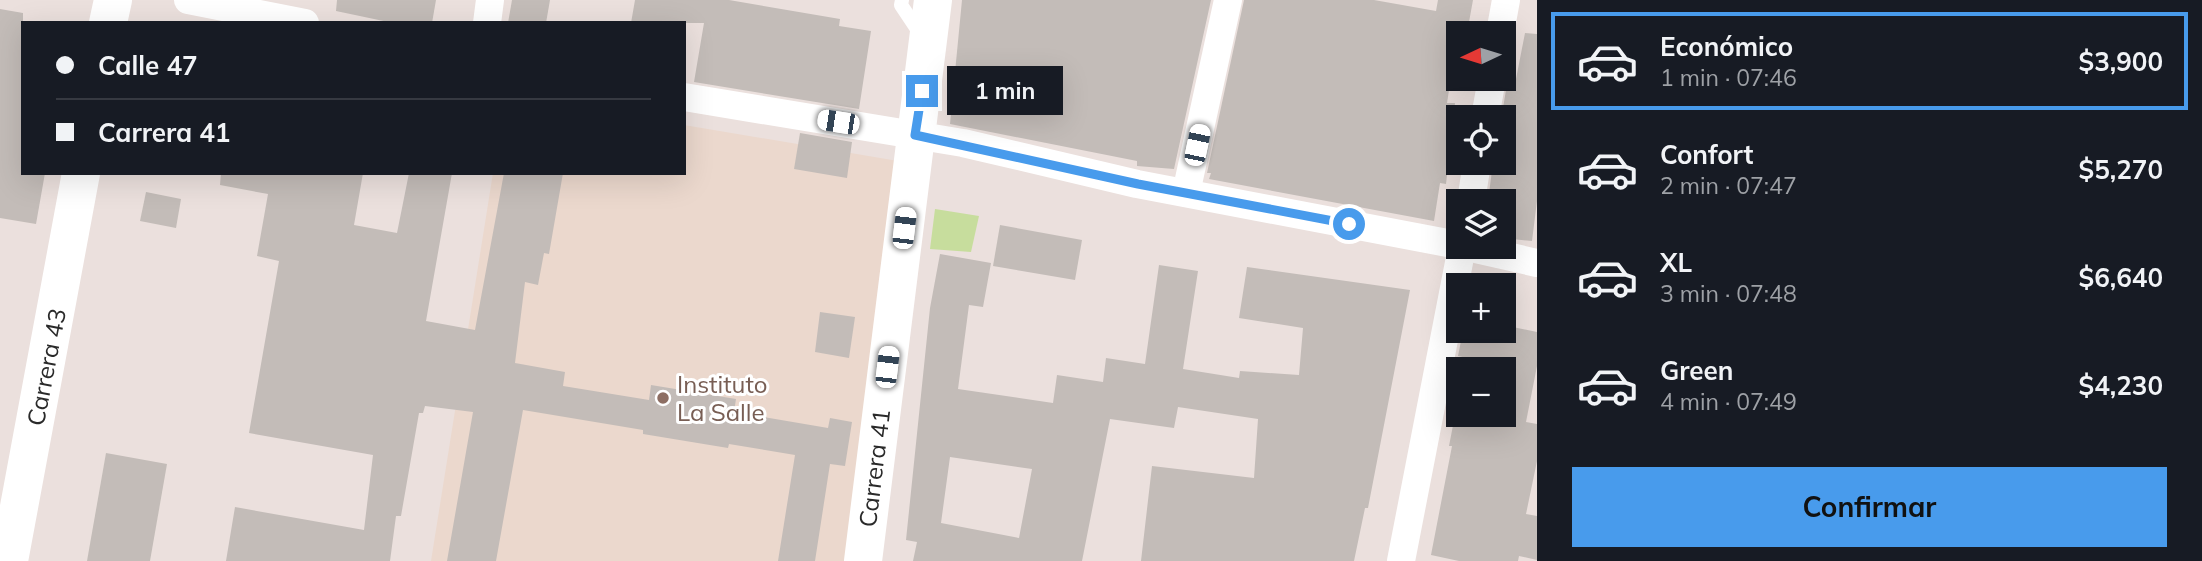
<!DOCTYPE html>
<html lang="es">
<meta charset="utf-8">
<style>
:root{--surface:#171b24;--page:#20242c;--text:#f1f3f6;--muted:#9ea1a6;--line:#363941;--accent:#489bec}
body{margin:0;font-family:Mulish,sans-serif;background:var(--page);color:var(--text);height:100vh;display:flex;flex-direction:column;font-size:26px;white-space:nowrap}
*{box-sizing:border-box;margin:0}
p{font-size:23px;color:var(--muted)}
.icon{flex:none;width:38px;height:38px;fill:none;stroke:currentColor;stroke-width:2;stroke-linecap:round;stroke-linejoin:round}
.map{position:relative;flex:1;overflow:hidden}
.sheet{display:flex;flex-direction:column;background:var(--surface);width:665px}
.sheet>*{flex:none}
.top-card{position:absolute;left:21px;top:21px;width:665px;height:154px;border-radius:0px;box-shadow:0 7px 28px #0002;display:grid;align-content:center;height:154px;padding:0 35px;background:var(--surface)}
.needle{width:46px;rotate:266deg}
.tools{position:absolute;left:1446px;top:21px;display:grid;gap:14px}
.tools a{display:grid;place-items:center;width:70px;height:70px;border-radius:0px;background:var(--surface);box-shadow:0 7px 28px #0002;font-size:35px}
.end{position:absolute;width:32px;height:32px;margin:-16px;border:9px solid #489bec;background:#fff;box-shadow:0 0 0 4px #fff}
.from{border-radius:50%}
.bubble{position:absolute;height:49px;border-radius:0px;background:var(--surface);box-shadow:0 7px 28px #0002;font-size:23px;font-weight:700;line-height:49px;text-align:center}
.car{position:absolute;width:21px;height:42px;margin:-21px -10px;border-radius:9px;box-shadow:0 0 5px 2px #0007;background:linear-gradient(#fff 24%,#345 0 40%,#fff 0 76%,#345 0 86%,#fff 0)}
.top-card b{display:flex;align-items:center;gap:24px;height:66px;font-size:26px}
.top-card b+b{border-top:2px solid var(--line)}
.top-card i{width:18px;height:18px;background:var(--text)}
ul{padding:12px 0 0;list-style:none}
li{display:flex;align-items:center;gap:21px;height:98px;margin:0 14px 10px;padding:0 21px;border:4px solid transparent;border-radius:0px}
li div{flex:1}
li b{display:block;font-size:26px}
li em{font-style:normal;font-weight:700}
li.selected{border-color:var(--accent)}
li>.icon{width:63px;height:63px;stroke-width:1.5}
.primary-button{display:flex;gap:14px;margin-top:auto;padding:14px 35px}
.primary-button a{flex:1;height:80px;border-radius:0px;background:var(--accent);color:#111;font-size:28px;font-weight:700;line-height:80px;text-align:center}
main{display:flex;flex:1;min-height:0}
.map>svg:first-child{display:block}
</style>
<main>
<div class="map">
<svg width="1537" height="561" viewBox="0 0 1537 561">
<rect width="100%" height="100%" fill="#ebe0dd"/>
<polygon fill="#ebd8cd" points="684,125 898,161 848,561 431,561 493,173 684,173"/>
<polygon fill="#c7dd9d" points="935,209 979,216 971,252 930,249"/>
<g fill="#c3bcb8" fill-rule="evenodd">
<polygon points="337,0 436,0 432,23 393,23 336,11"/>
<polygon points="512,0 550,0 546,23 508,23"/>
<polygon points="635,0 729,0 840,19 839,26 871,31 859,109 694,82 704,23 631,23"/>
<polygon points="962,0 1211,0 1174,169 1137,166 1137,161 950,124"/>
<polygon points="1244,0 1374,0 1436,11 1438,0 1473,0 1467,33 1458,33 1447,103 1455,103 1446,184 1440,183 1434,221 1209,179 1211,173 1207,173"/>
<polygon points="0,9 23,13 23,173 45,173 36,224 0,218"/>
<polygon points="1525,33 1537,34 1537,201 1532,241 1503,238 1503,201 1488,201 1493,163 1503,163 1502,114 1508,78 1516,79"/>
<polygon points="800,133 852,142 847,178 794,169"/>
<polygon points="221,173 363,173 354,225 397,233 409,173 452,173 426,321 475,330 504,173 563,173 549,254 544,253 538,285 525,282 515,363 565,372 563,386 649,400 651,385 736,399 734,412 828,428 830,418 852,422 845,466 830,464 815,561 778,561 795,455 729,444 728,448 643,434 643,430 523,410 496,561 447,561 473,412 425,406 423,413 419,413 401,516 396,516 390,561 226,561 235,507 364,530 373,455 249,433 279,261 257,256 268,194 220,185"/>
<polygon points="146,192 181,199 176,228 140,221"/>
<polygon points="1000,225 1082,240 1075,280 993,266"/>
<path d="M940 254 991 263 983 307 969 305 958 389 1053 403 1057 375 1103 382 1106 358 1145 364 1159 265 1198 271 1183 369 1239 378 1240 371 1299 375 1303 328 1239 318 1247 267 1410 290 1368 508H1365L1354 561H1141L1152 466 1254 478 1258 419 1178 407 1174 428 1110 419 1082 561H913L917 542 906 540 930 308ZM950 457 1032 469 1019 538 941 523Z"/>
<polygon points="820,312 855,317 849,358 815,352"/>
<polygon points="1503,325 1537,332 1537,366 1526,422 1537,424 1537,461 1526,514 1537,516 1537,560 1519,556 1518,561 1459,561 1431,555 1452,446 1449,446 1455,415 1503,415 1503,369 1464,369 1467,358 1458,356 1463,331 1503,331"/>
<polygon points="106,453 167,464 150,561 87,561"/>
</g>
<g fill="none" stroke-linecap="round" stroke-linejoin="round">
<polyline stroke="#fff" stroke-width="14" points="902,0 901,5 921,35"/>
<g stroke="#fff" stroke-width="28">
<polyline points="188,0 305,23"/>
<polyline points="487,23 490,0"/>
<polyline points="1500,33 1506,0"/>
<polyline points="684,97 963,143 1137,184 1458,245"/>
<polyline points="1485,117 1492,79"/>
<polyline points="1186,193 1228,0"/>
<polyline points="1471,201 1477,163"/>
<polyline points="1467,247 1537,263"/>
<polyline points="1401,561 1462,247"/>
</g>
<g stroke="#fff" stroke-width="38">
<polyline points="108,23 113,0"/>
<polyline points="9,561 81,173"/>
<polyline points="863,561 933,0"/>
</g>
</g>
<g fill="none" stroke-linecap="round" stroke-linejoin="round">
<polyline stroke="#489bec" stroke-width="9" points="922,91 915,135 1138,184 1349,224"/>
</g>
<circle fill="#8d6e63" stroke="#fff" stroke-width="2.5" cx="663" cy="398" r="7"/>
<g text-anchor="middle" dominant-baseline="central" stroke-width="6" stroke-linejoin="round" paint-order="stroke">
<g font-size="24" fill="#2a2a2a" stroke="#fff">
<text transform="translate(46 367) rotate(-79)">Carrera 43</text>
<text transform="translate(874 468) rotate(-83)">Carrera 41</text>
</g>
<g font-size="24" fill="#785e54" stroke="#fff" text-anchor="start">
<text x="677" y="384">Instituto<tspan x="677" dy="28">La Salle</tspan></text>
</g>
</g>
</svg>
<div class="tools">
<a><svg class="needle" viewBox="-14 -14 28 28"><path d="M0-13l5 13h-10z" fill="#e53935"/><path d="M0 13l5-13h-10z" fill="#9ea1a6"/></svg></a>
<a><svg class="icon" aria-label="locate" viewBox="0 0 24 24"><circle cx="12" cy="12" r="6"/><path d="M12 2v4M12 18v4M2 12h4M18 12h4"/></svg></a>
<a><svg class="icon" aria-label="layers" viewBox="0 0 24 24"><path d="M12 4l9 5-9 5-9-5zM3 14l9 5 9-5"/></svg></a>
<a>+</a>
<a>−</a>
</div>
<i class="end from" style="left:1349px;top:224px"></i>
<i class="end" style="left:922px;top:91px"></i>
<div class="bubble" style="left:947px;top:66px;width:116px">1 min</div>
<i class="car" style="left:838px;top:122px;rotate:279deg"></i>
<i class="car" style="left:1197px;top:145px;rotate:12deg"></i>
<i class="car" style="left:904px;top:228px;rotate:7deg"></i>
<i class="car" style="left:887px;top:367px;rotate:7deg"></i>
<div class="top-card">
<b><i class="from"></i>Calle 47</b>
<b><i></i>Carrera 41</b>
</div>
</div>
<section class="sheet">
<ul>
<li class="selected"><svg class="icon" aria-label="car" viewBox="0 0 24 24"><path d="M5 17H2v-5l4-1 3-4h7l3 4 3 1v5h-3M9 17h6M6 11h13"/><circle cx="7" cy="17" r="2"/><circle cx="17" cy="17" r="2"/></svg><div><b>Económico</b><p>1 min · 07:46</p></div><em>$3,900</em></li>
<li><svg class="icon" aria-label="car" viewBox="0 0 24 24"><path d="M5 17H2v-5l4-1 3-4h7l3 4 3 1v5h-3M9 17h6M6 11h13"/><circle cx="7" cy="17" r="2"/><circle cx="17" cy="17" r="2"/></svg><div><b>Confort</b><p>2 min · 07:47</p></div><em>$5,270</em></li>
<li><svg class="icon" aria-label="car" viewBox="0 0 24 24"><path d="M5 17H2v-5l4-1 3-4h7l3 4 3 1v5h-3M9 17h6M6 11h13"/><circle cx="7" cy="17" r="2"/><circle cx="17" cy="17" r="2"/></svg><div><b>XL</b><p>3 min · 07:48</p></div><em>$6,640</em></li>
<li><svg class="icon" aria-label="car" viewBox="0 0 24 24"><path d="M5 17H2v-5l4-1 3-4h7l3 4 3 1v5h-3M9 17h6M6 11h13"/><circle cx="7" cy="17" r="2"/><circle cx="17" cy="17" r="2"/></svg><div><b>Green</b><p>4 min · 07:49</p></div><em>$4,230</em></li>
</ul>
<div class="primary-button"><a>Confirmar</a></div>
</section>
</main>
